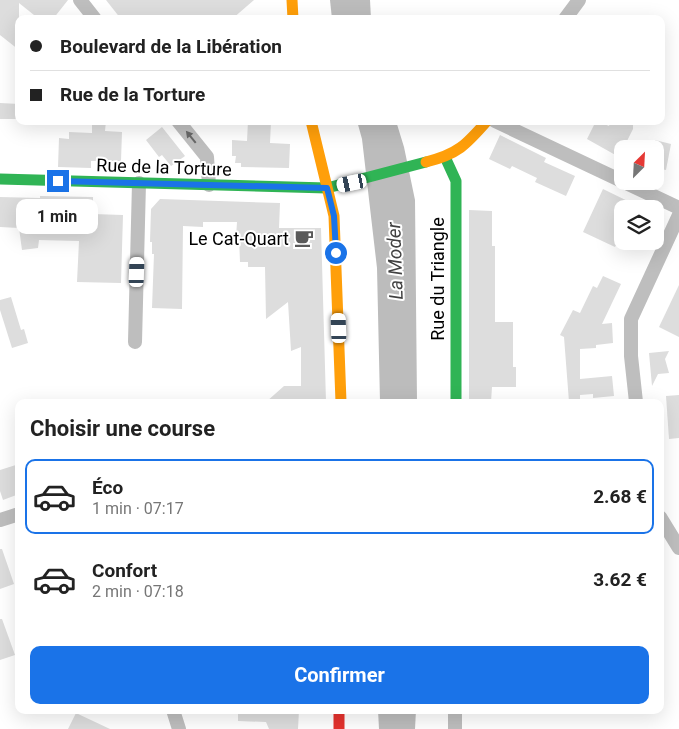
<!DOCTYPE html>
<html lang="fr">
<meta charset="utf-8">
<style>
:root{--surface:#fff;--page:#f6f6f6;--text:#222;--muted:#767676;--line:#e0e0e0;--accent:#1a73e8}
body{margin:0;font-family:Roboto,sans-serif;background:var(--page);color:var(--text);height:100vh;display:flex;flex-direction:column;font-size:19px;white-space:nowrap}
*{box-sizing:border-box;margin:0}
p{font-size:16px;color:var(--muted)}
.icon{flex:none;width:28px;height:28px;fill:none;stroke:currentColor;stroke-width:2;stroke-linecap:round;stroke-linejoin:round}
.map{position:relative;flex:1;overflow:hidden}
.details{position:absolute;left:15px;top:399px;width:649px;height:315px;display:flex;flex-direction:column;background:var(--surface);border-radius:10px;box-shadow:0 5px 20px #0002}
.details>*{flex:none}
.guide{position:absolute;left:15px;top:15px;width:650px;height:110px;border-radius:10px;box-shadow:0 5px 20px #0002;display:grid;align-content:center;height:110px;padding:0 15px;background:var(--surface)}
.needle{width:32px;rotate:24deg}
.tools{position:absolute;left:614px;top:140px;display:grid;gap:10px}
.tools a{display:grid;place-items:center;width:50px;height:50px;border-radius:10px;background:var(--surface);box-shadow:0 5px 20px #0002;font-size:25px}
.end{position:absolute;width:22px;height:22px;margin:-11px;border:6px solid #1a73e8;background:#fff;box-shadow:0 0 0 2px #fff}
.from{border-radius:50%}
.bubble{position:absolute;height:35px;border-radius:10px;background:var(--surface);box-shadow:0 5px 20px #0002;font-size:16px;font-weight:700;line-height:35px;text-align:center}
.car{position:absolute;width:15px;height:30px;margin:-15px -8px;border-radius:6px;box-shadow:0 0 4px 1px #0007;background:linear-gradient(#fff 24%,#345 0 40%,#fff 0 76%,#345 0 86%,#fff 0)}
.guide b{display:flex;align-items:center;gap:18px;height:48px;font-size:19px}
.guide b+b{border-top:1px solid var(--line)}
.guide i{width:12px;height:12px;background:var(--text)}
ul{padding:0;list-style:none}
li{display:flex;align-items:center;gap:15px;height:75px;margin:0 10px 8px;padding:0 5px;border:2px solid transparent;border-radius:10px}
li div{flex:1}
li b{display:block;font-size:19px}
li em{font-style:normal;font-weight:700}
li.selected{border-color:var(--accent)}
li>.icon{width:45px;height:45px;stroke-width:1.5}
h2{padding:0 15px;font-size:22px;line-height:60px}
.button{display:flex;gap:10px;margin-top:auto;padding:10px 15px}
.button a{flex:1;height:58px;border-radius:10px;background:var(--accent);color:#fff;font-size:20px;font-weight:700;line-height:58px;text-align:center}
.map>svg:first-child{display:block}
</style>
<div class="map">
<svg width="679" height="729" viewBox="0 0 679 729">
<rect width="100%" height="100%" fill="#fff"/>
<g fill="#bcbcbc">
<polygon points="330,0 370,0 371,19 332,19"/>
<polygon points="357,121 396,121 404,147 415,200 417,402 380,402 377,268 362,139"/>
<polygon points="378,710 416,710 415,729 379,729"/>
</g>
<g fill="#ddd">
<polygon points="0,0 68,0 53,19 39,19 19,3 19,50 0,35"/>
<polygon points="106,0 254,0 232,19 121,19"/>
<polygon points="0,103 19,104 19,119 0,119"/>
<polygon points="92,121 106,121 105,131 122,132 121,161 91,161 91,168 58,167 59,138 69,139 69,132 92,133"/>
<polygon points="248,121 271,121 270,143 290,144 289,168 241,167 241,163 235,163 236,156 232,156 232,140 247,141"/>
<polygon points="596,121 609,126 611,121 627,121 633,124 633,129 619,157 587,139"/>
<polygon points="162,127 185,156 171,166 162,155 159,157 146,140"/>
<polygon points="500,135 546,158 544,162 575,176 566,196 535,182 537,178 512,166 510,169 489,159"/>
<polygon points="655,140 671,144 666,170 655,168"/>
<polygon points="603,189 644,209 622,209 622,243 618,241 615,247 583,232"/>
<polygon points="40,196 93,197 93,214 123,215 121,283 77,282 79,241 39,240 38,248 22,250 19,228 0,227 0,197 40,198"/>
<polygon points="160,199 280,203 279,228 321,228 326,402 266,402 284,386 301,386 301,347 291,351 288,302 266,319 265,267 248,267 248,262 240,262 239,237 236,237 237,222 203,222 203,227 183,226 182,309 152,308 154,254 152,254 152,242 150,242 151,209"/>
<polygon points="469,210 492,211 492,246 495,246 495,322 513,322 513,367 516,367 516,387 492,387 491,402 469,402"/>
<polygon points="603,276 621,284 602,324 612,323 613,343 596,345 596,348 580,349 580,379 612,376 614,396 593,398 593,394 580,395 580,402 569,402 564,337 560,335 573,310 580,313 593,286 597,288"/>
<polygon points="679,285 679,337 659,327"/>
<polygon points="11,297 21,330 24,329 28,343 12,348 0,310 0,300"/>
<polygon points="669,351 665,359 669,373 658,374 652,386 649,353"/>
<polygon points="679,395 679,438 669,439 666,396"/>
<polygon points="19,464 19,494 3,500 0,491 0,470"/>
<polygon points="0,549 2,549 14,584 0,589"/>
<polygon points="0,619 2,619 15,655 0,660"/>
<polygon points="238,710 299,710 298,729 269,729 266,722 238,721"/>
<polygon points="76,713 110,729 68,729"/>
</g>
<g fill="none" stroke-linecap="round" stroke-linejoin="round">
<g stroke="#bebebe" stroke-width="14">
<polyline points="80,0 95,19"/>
<polyline points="565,19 579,0"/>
<polyline points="178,121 207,157 209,185"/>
<polyline points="495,121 679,208"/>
<polyline points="135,342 139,183"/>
<polyline points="636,402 631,356 631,319 679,215"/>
<polyline points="660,517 679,548"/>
<polyline points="0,520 19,514"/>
<polyline points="173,710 179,729"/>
<polyline points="455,729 455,710"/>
</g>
<g stroke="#30b455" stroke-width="11">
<polyline points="445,157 456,181 456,402"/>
<polyline points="0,179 327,188 426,162"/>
</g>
<g stroke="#ff9f0a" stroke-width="11">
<polyline points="292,0 293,19"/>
<polyline points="311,121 334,216 341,402"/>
<path d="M426 162C458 154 466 145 487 121"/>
</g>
<polyline stroke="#e5322d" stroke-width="11" points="339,710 339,729"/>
</g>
<defs><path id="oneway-solid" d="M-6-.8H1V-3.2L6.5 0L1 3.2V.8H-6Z" transform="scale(1.25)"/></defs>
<use fill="#686868" href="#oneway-solid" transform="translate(191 137) rotate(-129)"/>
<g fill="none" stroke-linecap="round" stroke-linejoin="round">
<polyline stroke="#1a73e8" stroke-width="6" points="58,181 327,188 334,216 336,253"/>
</g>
<defs>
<g id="cafe-bare" transform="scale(1.5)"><path d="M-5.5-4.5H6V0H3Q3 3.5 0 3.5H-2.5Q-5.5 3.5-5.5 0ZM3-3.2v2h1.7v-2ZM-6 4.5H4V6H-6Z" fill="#595959" stroke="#fff" stroke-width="2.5" paint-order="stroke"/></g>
</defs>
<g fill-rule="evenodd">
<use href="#cafe-bare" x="304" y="238"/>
</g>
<g text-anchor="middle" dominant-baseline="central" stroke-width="4" stroke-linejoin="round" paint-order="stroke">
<g font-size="18" fill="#000" stroke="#fff">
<text transform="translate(164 167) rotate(2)">Rue de la Torture</text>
<text transform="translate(437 279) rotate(-90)">Rue du Triangle</text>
</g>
<g font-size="18" fill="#000" stroke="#fff" text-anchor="end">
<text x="289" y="238">Le Cat-Quart</text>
</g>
<g font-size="19" font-style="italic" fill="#414141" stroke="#fff">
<text transform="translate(395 261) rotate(-92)">La Moder</text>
</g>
</g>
</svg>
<div class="tools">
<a><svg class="needle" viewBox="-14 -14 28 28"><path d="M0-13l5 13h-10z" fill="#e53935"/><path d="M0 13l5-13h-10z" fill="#767676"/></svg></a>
<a><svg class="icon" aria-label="layers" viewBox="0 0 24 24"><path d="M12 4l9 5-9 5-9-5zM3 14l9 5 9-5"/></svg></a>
</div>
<i class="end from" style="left:336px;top:253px"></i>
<i class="end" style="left:58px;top:181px"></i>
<div class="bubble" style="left:16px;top:199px;width:82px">1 min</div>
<i class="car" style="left:352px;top:183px;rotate:258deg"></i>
<i class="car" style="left:137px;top:272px;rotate:2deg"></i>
<i class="car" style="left:339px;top:328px;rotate:358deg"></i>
<div class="guide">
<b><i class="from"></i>Boulevard de la Libération</b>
<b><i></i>Rue de la Torture</b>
</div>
<section class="details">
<h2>Choisir une course</h2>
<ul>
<li class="selected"><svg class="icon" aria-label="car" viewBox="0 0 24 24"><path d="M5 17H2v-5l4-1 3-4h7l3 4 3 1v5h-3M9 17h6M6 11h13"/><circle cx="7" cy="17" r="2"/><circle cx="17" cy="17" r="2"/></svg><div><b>Éco</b><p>1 min · 07:17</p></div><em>2.68 €</em></li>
<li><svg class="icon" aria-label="car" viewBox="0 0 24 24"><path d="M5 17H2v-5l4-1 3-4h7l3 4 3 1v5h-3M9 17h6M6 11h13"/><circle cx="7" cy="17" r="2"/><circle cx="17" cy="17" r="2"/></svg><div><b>Confort</b><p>2 min · 07:18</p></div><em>3.62 €</em></li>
</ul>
<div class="button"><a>Confirmer</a></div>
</section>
</div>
